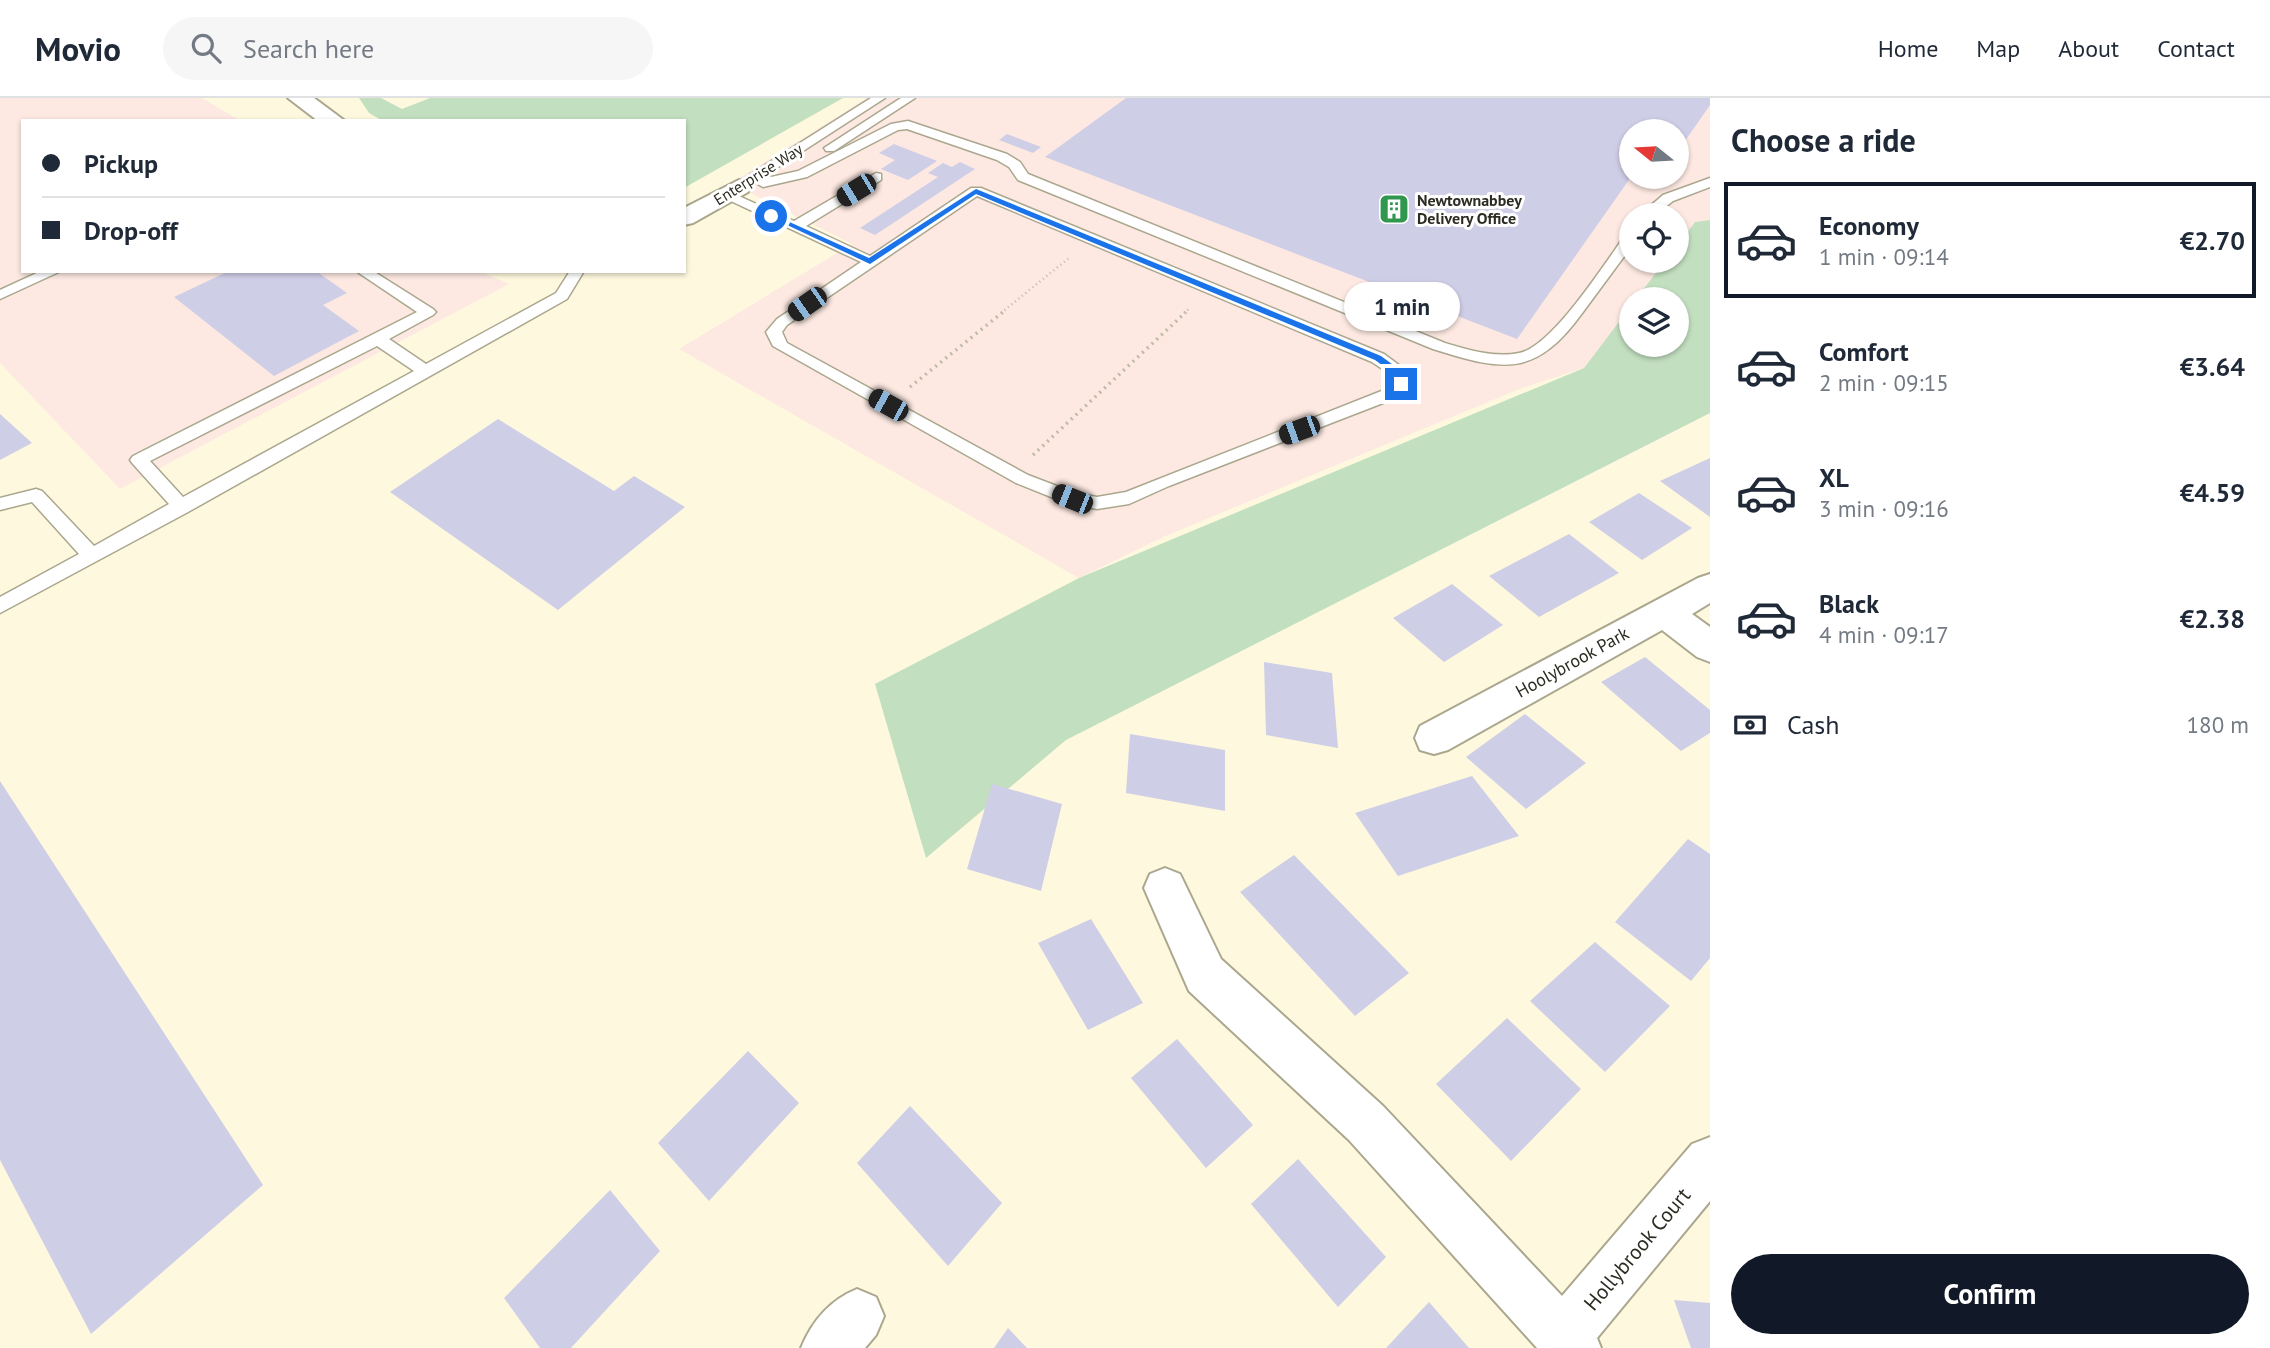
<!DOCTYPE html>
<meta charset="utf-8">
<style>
:root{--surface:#fff;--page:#f6f6f7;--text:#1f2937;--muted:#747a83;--line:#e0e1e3;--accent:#111827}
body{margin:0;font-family:"PT Sans",sans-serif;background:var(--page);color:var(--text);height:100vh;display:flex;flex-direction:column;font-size:26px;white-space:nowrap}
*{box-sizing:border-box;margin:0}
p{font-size:23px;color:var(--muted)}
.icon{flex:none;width:38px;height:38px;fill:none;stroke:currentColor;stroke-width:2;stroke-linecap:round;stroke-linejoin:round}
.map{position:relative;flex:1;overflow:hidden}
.details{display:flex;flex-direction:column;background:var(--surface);width:560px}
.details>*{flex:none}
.guide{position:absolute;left:21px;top:21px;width:665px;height:154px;border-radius:0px;box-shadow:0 2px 5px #0004;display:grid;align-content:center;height:154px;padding:0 21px;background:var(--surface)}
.needle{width:46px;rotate:288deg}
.controls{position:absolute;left:1619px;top:21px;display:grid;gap:14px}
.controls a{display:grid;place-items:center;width:70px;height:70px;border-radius:50%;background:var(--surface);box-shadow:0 2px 5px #0004;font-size:35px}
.end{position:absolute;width:32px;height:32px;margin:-16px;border:9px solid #1a73e8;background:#fff;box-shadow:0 0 0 4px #fff}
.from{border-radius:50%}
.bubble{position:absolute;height:49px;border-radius:24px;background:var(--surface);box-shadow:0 2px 5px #0004;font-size:23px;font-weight:600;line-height:49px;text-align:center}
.car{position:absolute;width:21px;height:42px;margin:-21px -10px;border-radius:9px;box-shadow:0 0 5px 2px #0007;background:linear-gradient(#222 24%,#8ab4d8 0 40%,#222 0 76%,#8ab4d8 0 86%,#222 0)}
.guide b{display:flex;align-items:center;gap:24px;height:66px;font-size:26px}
.guide b+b{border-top:2px solid var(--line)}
.guide i{width:18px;height:18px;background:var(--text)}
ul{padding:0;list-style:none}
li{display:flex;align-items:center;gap:21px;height:116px;margin:0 14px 10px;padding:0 7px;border:4px solid transparent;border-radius:0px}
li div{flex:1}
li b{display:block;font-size:26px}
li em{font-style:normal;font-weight:600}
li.on{border-color:var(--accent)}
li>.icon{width:63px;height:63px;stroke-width:1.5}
h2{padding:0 21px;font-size:32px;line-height:84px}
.pay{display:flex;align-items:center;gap:18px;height:77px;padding:0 21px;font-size:26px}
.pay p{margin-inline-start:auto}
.action{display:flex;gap:14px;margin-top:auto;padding:14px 21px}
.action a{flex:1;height:80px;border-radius:42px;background:var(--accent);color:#fff;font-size:28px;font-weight:600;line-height:80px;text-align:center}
header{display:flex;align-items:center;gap:42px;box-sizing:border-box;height:98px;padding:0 35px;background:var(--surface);border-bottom:2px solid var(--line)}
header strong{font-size:33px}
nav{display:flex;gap:38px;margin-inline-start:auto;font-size:24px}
.search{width:490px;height:63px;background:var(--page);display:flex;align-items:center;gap:18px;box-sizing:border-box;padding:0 24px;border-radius:38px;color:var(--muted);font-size:26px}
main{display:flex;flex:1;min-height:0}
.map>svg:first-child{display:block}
</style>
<header>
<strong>Movio</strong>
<div class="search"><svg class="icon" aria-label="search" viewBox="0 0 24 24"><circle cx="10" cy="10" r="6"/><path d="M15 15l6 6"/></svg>Search here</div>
<nav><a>Home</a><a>Map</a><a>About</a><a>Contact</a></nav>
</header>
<main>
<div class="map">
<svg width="1710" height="1250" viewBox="0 0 1710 1250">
<rect width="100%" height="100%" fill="#fef9de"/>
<g fill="#fde9e2" fill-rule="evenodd">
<polygon points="0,0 202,0 241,23 23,23 23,173 479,173 509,186 120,391 0,265"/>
<path d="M867 0H1710V122L1695 124 1677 148 1676 117H1631V163H1665L1636 201H1631V208L1584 270 1522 290 1163 439 1079 480 679 251 852 146 731 85ZM1631 33H1676V79H1631Z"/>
</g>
<g fill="#c2dfbf">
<polygon points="359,0 381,0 402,11 430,0 843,0 684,90 684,23 383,23 369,15"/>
<polygon points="1710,122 1710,315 1066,642 926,760 875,586 1079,480 1584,270 1631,208 1631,247 1676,247 1676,201 1636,201 1665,163 1676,163 1677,148 1695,124"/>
</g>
<g fill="#cfcee7">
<polygon points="1126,0 1710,0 1710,7 1676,56 1676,33 1631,33 1631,79 1517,241 1045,59"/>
<polygon points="1007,36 1041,49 1033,55 999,42"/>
<polygon points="894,46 937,63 908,82 881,71 895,62 879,55"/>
<polygon points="960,64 975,71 875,137 860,130 938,79 928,75 943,65 952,69"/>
<polygon points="229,173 316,173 347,195 323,207 359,233 274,278 174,199"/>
<polygon points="0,316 32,345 0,362"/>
<polygon points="498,321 614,393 634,378 685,409 558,512 390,394"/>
<polygon points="1710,360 1710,419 1660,383"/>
<polygon points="1639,395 1692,430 1642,462 1589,424"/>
<polygon points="1569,436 1619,475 1539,519 1489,478"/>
<polygon points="1452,486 1503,527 1444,564 1393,520"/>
<polygon points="1645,559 1710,612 1710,635 1681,653 1601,584"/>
<polygon points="1264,564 1332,575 1338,650 1266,637"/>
<polygon points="1525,616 1586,665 1526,711 1466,659"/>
<polygon points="1130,636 1225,652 1225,713 1126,695"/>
<polygon points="1472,678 1519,738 1398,778 1355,715"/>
<polygon points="0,683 263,1087 91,1236 0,1062"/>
<polygon points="992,686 1062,706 1041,793 967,771"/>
<polygon points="1688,741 1710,756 1710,860 1691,883 1615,824"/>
<polygon points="1294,757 1409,875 1355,918 1240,794"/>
<polygon points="1091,821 1143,905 1088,932 1038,845"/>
<polygon points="1595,844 1670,908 1605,974 1530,903"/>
<polygon points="1507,920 1581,991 1511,1063 1436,986"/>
<polygon points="1177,941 1253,1027 1206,1070 1131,980"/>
<polygon points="748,953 799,1005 709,1103 658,1045"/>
<polygon points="910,1008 1002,1105 948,1168 857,1065"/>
<polygon points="1298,1061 1386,1159 1338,1209 1251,1106"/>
<polygon points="610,1092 660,1153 571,1250 540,1250 504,1200"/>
<polygon points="1674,1202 1710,1205 1710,1250 1691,1250"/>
<polygon points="1429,1204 1469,1250 1386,1250"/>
<polygon points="1008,1230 1027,1250 994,1250"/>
</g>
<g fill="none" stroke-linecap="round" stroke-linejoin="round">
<g stroke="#aba78e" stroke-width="3">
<g id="lane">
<polygon points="871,0 885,0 752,86 747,87 740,83"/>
<polygon points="901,0 915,0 834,53 826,53 824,50"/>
<path d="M908 23 1007 56 1020 64 1028 76 1445 245C1468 252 1494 260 1519 255 1552 249 1605 165 1626 136L1631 135V149C1615 171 1599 192 1583 214 1536 279 1505 274 1433 251L1018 82 1009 69 997 62 907 31 898 32 807 79 763 89 756 85 758 82 798 73 891 26Z"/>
<path d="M876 75 881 76V82L806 128 870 158 971 90H981L1384 256 1403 270 1409 286 1396 300 1169 388 1129 406 1097 411 1066 405 1016 385 773 248 766 234 777 221 861 164 718 97 725 93 730 94 794 123ZM977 98 1372 264 1390 276 1393 285 1384 292 1126 394 1097 399 1075 395 1028 377 787 245 782 234 787 227Z"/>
<polygon points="1710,80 1710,89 1673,103 1655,117 1640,117 1663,97"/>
<polygon points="41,173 61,173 0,201 0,192"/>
<path d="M356 173H373L433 211 436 214 433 217 389 241 426 266 556 195 570 173H584L567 201 188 414 0 515V499L79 456 32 404 0 412V400L36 391 42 393 94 448 169 406 133 366 130 362 133 358 417 214ZM377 248 414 273 183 399 150 363Z"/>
</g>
</g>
<g stroke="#aba78e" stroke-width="4">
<g id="street">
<polygon points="288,0 314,0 345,23 318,23"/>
<polygon points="739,82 748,84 751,89 748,94 693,125 684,127 684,110"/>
<polygon points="1710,476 1710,505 1692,516 1710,529 1710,564 1697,559 1662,532 1448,652 1434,656 1420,652 1415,640 1420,628 1698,480"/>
<polygon points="1165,770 1180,776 1221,861 1383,1008 1562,1198 1692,1046 1710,1039 1710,1103 1597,1240 1601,1250 1537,1250 1349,1042 1189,893 1144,790 1150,776"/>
<path d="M857 1191 876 1199 884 1218 876 1237 865 1250H801C812 1223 830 1202 857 1191Z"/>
</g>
</g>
<g stroke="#bfbba5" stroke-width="2.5" stroke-dasharray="1 3.5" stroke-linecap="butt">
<polyline points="1001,215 1069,160"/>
<polyline points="1184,215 1190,210"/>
</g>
<g stroke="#bfbba5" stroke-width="3.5" stroke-dasharray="2 4.5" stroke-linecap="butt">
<polyline points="910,289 1003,214"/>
<polyline points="1033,357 1186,214"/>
</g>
<use href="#lane" fill="#fff" fill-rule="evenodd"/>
<use href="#street" fill="#fff" fill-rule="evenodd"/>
</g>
<polygon fill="#1a73e8" points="976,91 1381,258 1400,272 1406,286 1398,288 1393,275 1375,262 976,96 870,166 768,118 774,117 869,160"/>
<defs>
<g id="building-square" transform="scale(1.575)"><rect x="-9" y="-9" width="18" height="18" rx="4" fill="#30974e" stroke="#fff"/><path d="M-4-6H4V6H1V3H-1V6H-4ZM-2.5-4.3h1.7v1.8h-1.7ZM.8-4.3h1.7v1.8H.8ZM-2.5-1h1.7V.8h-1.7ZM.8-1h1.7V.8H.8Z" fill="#fff"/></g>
</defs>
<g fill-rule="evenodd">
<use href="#building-square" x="1394" y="111"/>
</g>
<g text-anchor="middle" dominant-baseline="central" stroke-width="6" stroke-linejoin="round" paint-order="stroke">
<g font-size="16" fill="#2d2c22" stroke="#fff">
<text transform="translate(758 76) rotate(-32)">Enterprise Way</text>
</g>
<g font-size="16" font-weight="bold" fill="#2d2c22" stroke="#fff" text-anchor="start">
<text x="1417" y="102">Newtownabbey<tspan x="1417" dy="18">Delivery Office</tspan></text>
</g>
<g font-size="18" fill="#2d2c22" stroke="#fff">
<text transform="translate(1572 564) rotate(-29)">Hoolybrook Park</text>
</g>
<g font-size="21" fill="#2d2c22" stroke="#fff">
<text transform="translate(1637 1151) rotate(-50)">Hollybrook Court</text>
</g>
</g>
</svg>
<div class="controls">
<a><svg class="needle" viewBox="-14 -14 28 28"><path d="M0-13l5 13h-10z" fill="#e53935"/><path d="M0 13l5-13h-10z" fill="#747a83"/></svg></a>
<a><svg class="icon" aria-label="locate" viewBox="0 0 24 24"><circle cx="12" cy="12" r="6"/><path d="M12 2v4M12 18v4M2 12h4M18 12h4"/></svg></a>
<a><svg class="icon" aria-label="layers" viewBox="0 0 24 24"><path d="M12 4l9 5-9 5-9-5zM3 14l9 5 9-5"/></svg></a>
</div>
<i class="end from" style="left:771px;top:118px"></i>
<i class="end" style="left:1401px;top:286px"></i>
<div class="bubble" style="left:1344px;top:184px;width:116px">1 min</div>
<i class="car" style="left:856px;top:92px;rotate:239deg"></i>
<i class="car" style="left:807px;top:206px;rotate:235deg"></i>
<i class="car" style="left:888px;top:307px;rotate:299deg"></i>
<i class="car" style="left:1299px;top:332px;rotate:250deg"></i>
<i class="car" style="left:1072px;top:401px;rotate:292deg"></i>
<div class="guide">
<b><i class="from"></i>Pickup</b>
<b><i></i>Drop-off</b>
</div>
</div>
<section class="details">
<h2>Choose a ride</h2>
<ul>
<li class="on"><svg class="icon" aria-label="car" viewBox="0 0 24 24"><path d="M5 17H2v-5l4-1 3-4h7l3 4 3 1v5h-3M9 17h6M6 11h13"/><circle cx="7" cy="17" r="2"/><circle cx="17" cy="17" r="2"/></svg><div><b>Economy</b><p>1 min · 09:14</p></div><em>€2.70</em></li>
<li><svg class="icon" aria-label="car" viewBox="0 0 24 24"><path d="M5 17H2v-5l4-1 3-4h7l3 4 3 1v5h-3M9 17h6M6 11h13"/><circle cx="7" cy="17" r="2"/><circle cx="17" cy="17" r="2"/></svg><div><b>Comfort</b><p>2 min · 09:15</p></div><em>€3.64</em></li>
<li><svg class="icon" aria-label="car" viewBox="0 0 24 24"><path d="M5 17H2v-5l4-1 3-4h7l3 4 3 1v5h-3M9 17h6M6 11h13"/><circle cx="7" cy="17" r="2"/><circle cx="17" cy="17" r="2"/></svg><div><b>XL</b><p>3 min · 09:16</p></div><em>€4.59</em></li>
<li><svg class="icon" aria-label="car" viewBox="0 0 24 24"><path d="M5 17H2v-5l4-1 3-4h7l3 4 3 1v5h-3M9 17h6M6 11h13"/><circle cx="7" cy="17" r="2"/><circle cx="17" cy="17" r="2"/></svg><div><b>Black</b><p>4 min · 09:17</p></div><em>€2.38</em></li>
</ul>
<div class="pay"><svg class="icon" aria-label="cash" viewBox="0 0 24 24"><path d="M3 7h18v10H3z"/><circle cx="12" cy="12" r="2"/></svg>Cash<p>180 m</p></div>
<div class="action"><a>Confirm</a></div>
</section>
</main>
